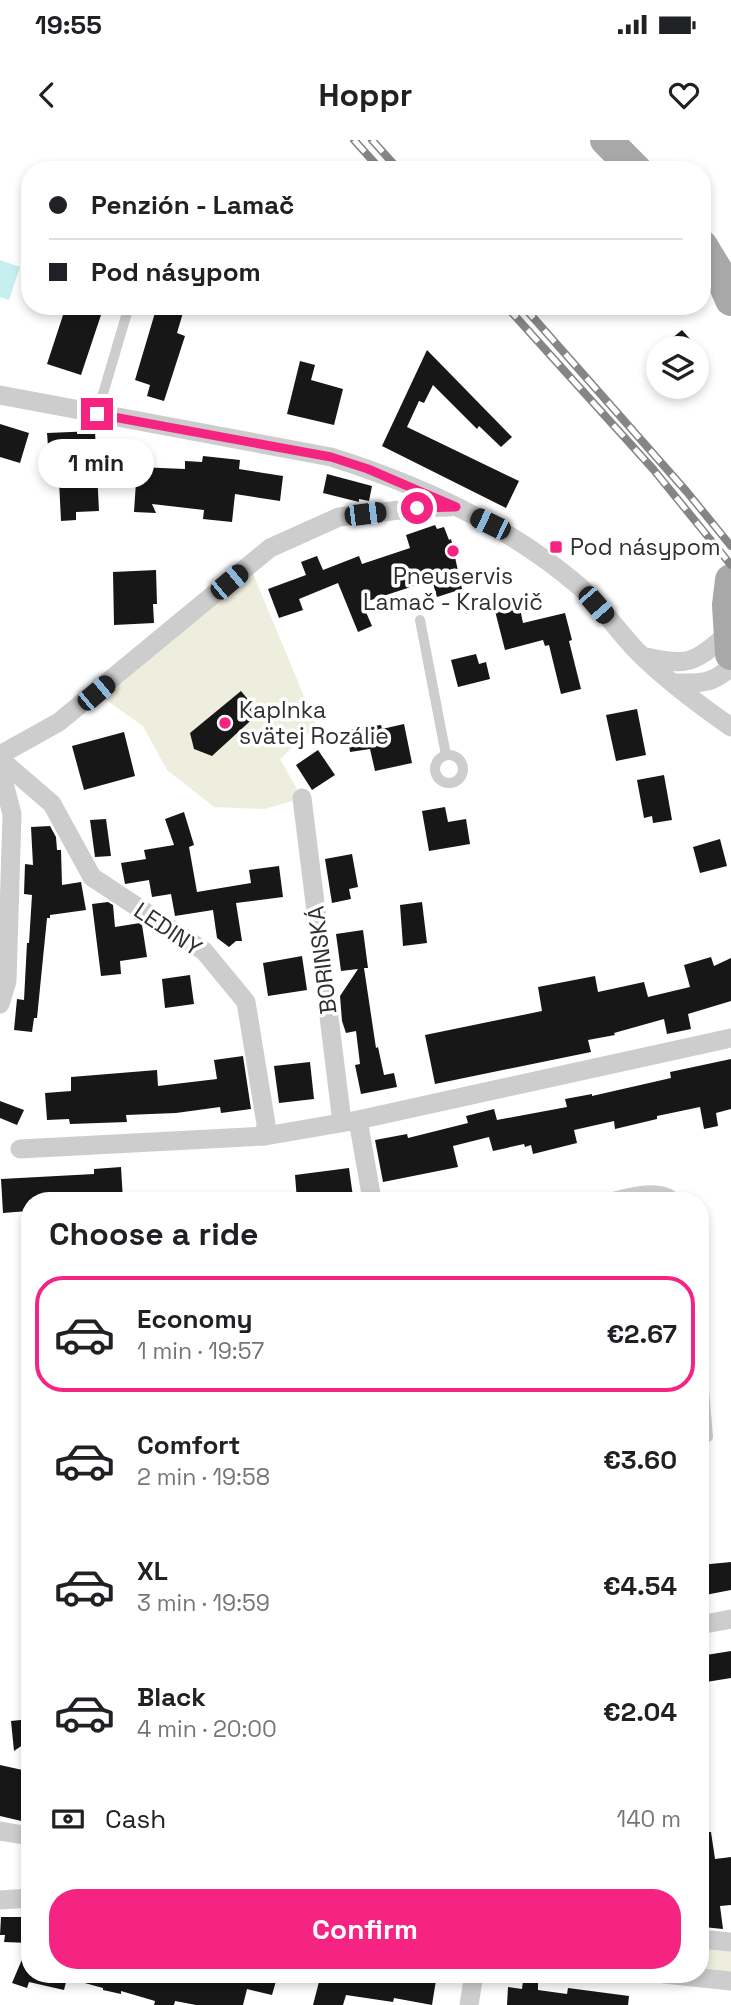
<!DOCTYPE html>
<meta charset="utf-8">
<style>
:root{--surface:#fff;--page:#f6f6f6;--text:#202124;--muted:#757577;--line:#e0e0e0;--accent:#f52482}
body{margin:0;font-family:"Space Grotesk",sans-serif;background:var(--page);color:var(--text);height:100vh;display:flex;flex-direction:column;font-size:26px;white-space:nowrap}
*{box-sizing:border-box;margin:0}
p{font-size:23px;color:var(--muted)}
.icon{flex:none;width:38px;height:38px;fill:none;stroke:currentColor;stroke-width:2;stroke-linecap:round;stroke-linejoin:round}
.map{position:relative;flex:1;overflow:hidden}
.sheet{position:absolute;left:21px;top:1052px;width:688px;height:791px;display:flex;flex-direction:column;background:var(--surface);border-radius:28px;box-shadow:0 4px 10px #0003}
.sheet>*{flex:none}
.guide{position:absolute;left:21px;top:21px;width:690px;height:154px;border-radius:28px;box-shadow:0 4px 10px #0003;display:grid;align-content:center;height:154px;padding:0 28px;background:var(--surface)}
.tools{position:absolute;left:646px;top:196px;display:grid;gap:14px}
.tools a{display:grid;place-items:center;width:63px;height:63px;border-radius:50%;background:var(--surface);box-shadow:0 4px 10px #0003;font-size:35px}
.end{position:absolute;width:32px;height:32px;margin:-16px;border:9px solid #f52482;background:#fff;box-shadow:0 0 0 4px #fff}
.from{border-radius:50%}
.bubble{position:absolute;height:49px;border-radius:24px;background:var(--surface);box-shadow:0 4px 10px #0003;font-size:23px;font-weight:800;line-height:49px;text-align:center}
.car{position:absolute;width:21px;height:42px;margin:-21px -10px;border-radius:9px;box-shadow:0 0 5px 2px #0007;background:linear-gradient(#222 24%,#8ab4d8 0 40%,#222 0 76%,#8ab4d8 0 86%,#222 0)}
.guide b{display:flex;align-items:center;gap:24px;height:66px;font-size:26px}
.guide b+b{border-top:2px solid var(--line)}
.guide i{width:18px;height:18px;background:var(--text)}
ul{padding:0;list-style:none}
li{display:flex;align-items:center;gap:21px;height:116px;margin:0 14px 10px;padding:0 14px;border:4px solid transparent;border-radius:28px}
li div{flex:1}
li b{display:block;font-size:26px}
li em{font-style:normal;font-weight:800}
li.active{border-color:var(--accent)}
li>.icon{width:63px;height:63px;stroke-width:1.5}
h2{padding:0 28px;font-size:32px;line-height:84px}
.pay{display:flex;align-items:center;gap:18px;height:77px;padding:0 28px;font-size:26px}
.pay p{margin-inline-start:auto}
.cta{display:flex;gap:14px;margin-top:auto;padding:14px 28px}
.cta a{flex:1;height:80px;border-radius:28px;background:var(--accent);color:#fff;font-size:28px;font-weight:800;line-height:80px;text-align:center}
.status{display:flex;justify-content:space-between;align-items:center;height:49px;padding:0 35px;background:var(--surface);direction:ltr}
.status svg{height:19px;fill:currentColor}
header{display:flex;justify-content:space-between;align-items:center;height:91px;padding:0 28px;background:var(--surface);font-size:32px;font-weight:800}
.map>svg:first-child{display:block}
</style>
<div class="status"><b>19:55</b><svg viewBox="0 0 49 12"><path d="M0 12V9h3v3zM5 12V6h3v6zM10 12V3h3v9zM15 12V0h3v12zM26 1h20v11H26zM47 4h2v5h-2z"/></svg></div>
<header><svg class="icon" aria-label="back" viewBox="0 0 24 24"><path d="M15 5l-7 7 7 7"/></svg>Hoppr<svg class="icon" aria-label="heart" viewBox="0 0 24 24"><path d="M12 20l-8-8c-3-5 5-10 8-4 3-6 11-1 8 4z"/></svg></header>
<div class="map">
<svg width="731" height="1865" viewBox="0 0 731 1865">
<rect width="100%" height="100%" fill="#fff"/>
<g fill="#edeedd">
<polygon points="249,424 316,585 280,619 302,658 265,669 214,667 167,630 143,586 96,553"/>
<polygon points="700,1799 731,1802 731,1841 700,1834"/>
</g>
<polygon fill="#c8eff0" points="0,120 20,127 9,160 0,157"/>
<g fill="#171717">
<polygon points="66,166 104,166 81,235 47,224"/>
<polygon points="157,166 185,166 177,193 185,196 164,261 147,256 150,245 135,240"/>
<polygon points="682,190 698,208 660,208"/>
<polygon points="427,210 512,297 501,307 479,286 477,289 433,245 424,263 419,261 407,287 519,341 506,368 382,306"/>
<polygon points="300,221 315,225 311,240 343,249 334,285 287,274"/>
<polygon points="0,284 29,293 20,323 0,317"/>
<polygon points="95,291 99,371 76,372 76,380 61,381 58,320 49,320 47,293"/>
<polygon points="203,316 240,320 239,329 283,336 280,361 235,354 232,382 203,379 204,370 152,364 156,373 134,372 136,342 130,342 131,326 137,327 137,323 138,327 185,329 185,321 202,322"/>
<polygon points="327,334 372,346 369,361 359,359 359,362 323,353"/>
<polygon points="435,385 437,389 444,387 449,400 451,399 462,449 437,457 432,440 362,463 372,486 358,492 338,443 299,459 303,470 279,478 268,449 306,435 301,422 317,416 323,430 359,416 362,424 410,408 406,395"/>
<polygon points="156,430 157,464 153,464 154,483 114,485 113,432"/>
<polygon points="510,463 511,466 519,464 523,483 565,473 572,500 569,501 581,549 561,554 549,505 545,506 543,500 505,510 494,467"/>
<polygon points="476,514 479,524 486,522 490,539 458,547 451,520"/>
<polygon points="241,551 259,573 212,616 194,609 190,593"/>
<polygon points="637,569 646,615 616,621 606,575"/>
<polygon points="404,584 412,623 375,631 370,609 350,612 347,590 381,585 382,589"/>
<polygon points="124,592 135,636 84,650 72,606"/>
<polygon points="318,610 335,635 312,650 296,625"/>
<polygon points="664,635 672,680 653,683 652,676 644,678 637,640"/>
<polygon points="445,667 448,682 466,679 470,704 429,711 422,671"/>
<polygon points="184,672 194,705 189,707 197,752 251,743 249,730 279,726 283,757 236,763 242,801 236,801 229,807 217,798 213,770 175,776 171,754 152,757 149,740 125,744 121,723 146,719 144,710 174,705 165,679"/>
<polygon points="106,679 111,716 95,717 90,680"/>
<polygon points="50,686 56,697 57,710 61,710 62,745 81,742 86,770 50,775 50,778 47,778 37,878 34,878 32,892 14,890 17,859 24,860 27,803 29,803 32,755 24,754 25,724 33,725 31,687"/>
<polygon points="720,699 727,726 700,733 693,707"/>
<polygon points="352,714 358,747 349,749 351,759 332,763 325,719"/>
<polygon points="108,762 113,765 115,787 140,783 142,785 147,817 120,821 121,834 101,836 92,764"/>
<polygon points="422,762 427,803 403,806 400,765"/>
<polygon points="363,790 368,828 364,828 376,908 378,907 384,935 394,933 397,947 361,954 355,925 360,924 356,891 346,893 342,881 340,856 358,829 341,831 336,794"/>
<polygon points="302,816 307,850 268,856 263,823"/>
<polygon points="711,817 714,826 731,818 731,861 688,874 691,889 667,894 664,879 614,893 615,895 588,900 591,912 435,944 425,895 542,871 538,847 595,836 598,852 644,842 648,857 690,847 684,825"/>
<polygon points="190,835 194,864 165,868 162,839"/>
<polygon points="243,916 251,969 221,973 220,967 176,973 126,975 127,982 70,984 69,979 47,980 45,953 71,951 71,937 157,930 158,946 217,939 214,920"/>
<polygon points="731,919 731,969 716,973 718,986 704,989 700,967 657,976 657,979 615,989 614,981 574,990 577,1003 533,1014 531,1005 525,1007 524,1004 493,1011 489,997 453,1006 458,1027 383,1042 375,1000 407,994 408,998 468,983 466,976 494,969 497,980 567,967 565,959 592,954 592,956 671,938 670,932"/>
<polygon points="310,922 314,959 279,963 274,926"/>
<polygon points="0,961 24,970 17,985 0,978"/>
<polygon points="121,1027 123,1060 30,1060 28,1071 3,1073 1,1039 94,1034 94,1029"/>
<polygon points="349,1028 353,1057 329,1060 297,1060 295,1035"/>
<polygon points="731,1422 731,1450 700,1456 700,1425"/>
<polygon points="731,1511 731,1538 700,1543 700,1516"/>
<polygon points="30,1579 30,1600 14,1611 11,1581"/>
<polygon points="0,1625 27,1631 24,1642 27,1642 26,1646 30,1647 30,1683 0,1676"/>
<polygon points="701,1692 711,1692 715,1719 731,1717 731,1765 720,1766 723,1789 703,1787"/>
<polygon points="1,1777 30,1777 30,1834 68,1834 64,1850 29,1842 27,1848 12,1843 29,1803 4,1802 5,1795 0,1795"/>
<polygon points="71,1834 278,1834 272,1855 247,1849 243,1865 196,1865 175,1861 174,1865 154,1865 155,1861 121,1851 121,1854 103,1850 103,1848 70,1839"/>
<polygon points="321,1834 437,1834 432,1865 394,1858 393,1862 346,1855 343,1865 313,1865"/>
<polygon points="523,1841 538,1843 538,1850 567,1854 568,1848 629,1856 628,1865 507,1865 508,1847 522,1849"/>
</g>
<g fill="none" stroke-linecap="round" stroke-linejoin="round">
<g stroke="#cdcdcd" stroke-width="10">
<polyline points="97,274 129,166"/>
<polyline points="420,480 446,615"/>
<circle cx="449" cy="629" r="14"/>
<path d="M599 1060C621 1056 661 1040 677 1060"/>
<polyline points="700,1203 708,1297"/>
</g>
<g stroke="#cdcdcd" stroke-width="19">
<path d="M0 255 331 317C420 345 508 385 579 446 600 465 617 490 636 510 664 539 698 564 731 587"/>
<path d="M646 517C691 527 694 522 729 493"/>
<path d="M674 543C701 543 710 545 731 527"/>
<polyline points="0,615 59,582 270,408 339,377 417,368 449,367"/>
<polyline points="0,619 52,664 92,737 204,811 246,862 266,984 265,996"/>
<polyline points="0,628 12,674 7,841 0,864"/>
<polyline points="302,658 342,982"/>
<polyline points="358,980 372,1060"/>
<polyline points="20,1009 265,996 358,980 731,898"/>
<polyline points="700,1485 731,1479"/>
<polyline points="0,1691 30,1696"/>
<polyline points="0,1760 30,1758"/>
<polyline points="700,1799 731,1802"/>
<polyline points="664,1834 731,1841"/>
<polyline points="469,1865 474,1834"/>
</g>
<g stroke="#a8a8a8" stroke-width="32">
<polyline points="606,0 636,30"/>
<polyline points="702,106 722,139 731,160"/>
<polyline points="731,440 728,465 731,514"/>
</g>
<g stroke="#858585" stroke-width="8">
<g id="rail">
<polyline points="354,0 381,30"/>
<polyline points="372,0 399,30"/>
<polyline points="506,166 653,329 731,425"/>
<polyline points="523,166 687,352 731,406"/>
</g>
</g>
<use href="#rail" stroke="#fff" stroke-width="5" stroke-dasharray="16" stroke-linecap="butt"/>
</g>
<g fill="none" stroke-linecap="round" stroke-linejoin="round">
<polyline stroke="#f52482" stroke-width="9" points="97,274 331,317 368,329 456,367 417,368"/>
</g>
<g fill="#f52482" stroke="#fff" stroke-width="2.5">
<rect x="549" y="400" width="14" height="14" rx="3.5"/>
<circle cx="453" cy="411" r="7"/>
<circle cx="225" cy="583" r="7"/>
</g>
<g text-anchor="middle" dominant-baseline="central" stroke-width="7" stroke-linejoin="round" paint-order="stroke">
<g font-size="23" fill="#303030" stroke="#fff" text-anchor="start">
<text x="570" y="407">Pod násypom</text>
<text x="453" y="436" text-anchor="middle">Pneuservis<tspan x="453" dy="26">Lamač - Kralovič</tspan></text>
<text x="239" y="570">Kaplnka<tspan x="239" dy="26">svätej Rozálie</tspan></text>
</g>
<g font-size="23" fill="#303030" stroke="#fff">
<text transform="translate(168 789) rotate(34)">LEDINY</text>
<text transform="translate(322 820) rotate(-97)">BORINSKÁ</text>
</g>
</g>
</svg>
<div class="tools">
<a><svg class="icon" aria-label="layers" viewBox="0 0 24 24"><path d="M12 4l9 5-9 5-9-5zM3 14l9 5 9-5"/></svg></a>
</div>
<i class="end from" style="left:417px;top:368px"></i>
<i class="end" style="left:97px;top:274px"></i>
<div class="bubble" style="left:38px;top:299px;width:116px">1 min</div>
<i class="car" style="left:365px;top:374px;rotate:83deg"></i>
<i class="car" style="left:490px;top:384px;rotate:296deg"></i>
<i class="car" style="left:229px;top:442px;rotate:50deg"></i>
<i class="car" style="left:596px;top:465px;rotate:139deg"></i>
<i class="car" style="left:96px;top:553px;rotate:50deg"></i>
<div class="guide">
<b><i class="from"></i>Penzión - Lamač</b>
<b><i></i>Pod násypom</b>
</div>
<section class="sheet">
<h2>Choose a ride</h2>
<ul>
<li class="active"><svg class="icon" aria-label="car" viewBox="0 0 24 24"><path d="M5 17H2v-5l4-1 3-4h7l3 4 3 1v5h-3M9 17h6M6 11h13"/><circle cx="7" cy="17" r="2"/><circle cx="17" cy="17" r="2"/></svg><div><b>Economy</b><p>1 min · 19:57</p></div><em>€2.67</em></li>
<li><svg class="icon" aria-label="car" viewBox="0 0 24 24"><path d="M5 17H2v-5l4-1 3-4h7l3 4 3 1v5h-3M9 17h6M6 11h13"/><circle cx="7" cy="17" r="2"/><circle cx="17" cy="17" r="2"/></svg><div><b>Comfort</b><p>2 min · 19:58</p></div><em>€3.60</em></li>
<li><svg class="icon" aria-label="car" viewBox="0 0 24 24"><path d="M5 17H2v-5l4-1 3-4h7l3 4 3 1v5h-3M9 17h6M6 11h13"/><circle cx="7" cy="17" r="2"/><circle cx="17" cy="17" r="2"/></svg><div><b>XL</b><p>3 min · 19:59</p></div><em>€4.54</em></li>
<li><svg class="icon" aria-label="car" viewBox="0 0 24 24"><path d="M5 17H2v-5l4-1 3-4h7l3 4 3 1v5h-3M9 17h6M6 11h13"/><circle cx="7" cy="17" r="2"/><circle cx="17" cy="17" r="2"/></svg><div><b>Black</b><p>4 min · 20:00</p></div><em>€2.04</em></li>
</ul>
<div class="pay"><svg class="icon" aria-label="cash" viewBox="0 0 24 24"><path d="M3 7h18v10H3z"/><circle cx="12" cy="12" r="2"/></svg>Cash<p>140 m</p></div>
<div class="cta"><a>Confirm</a></div>
</section>
</div>
